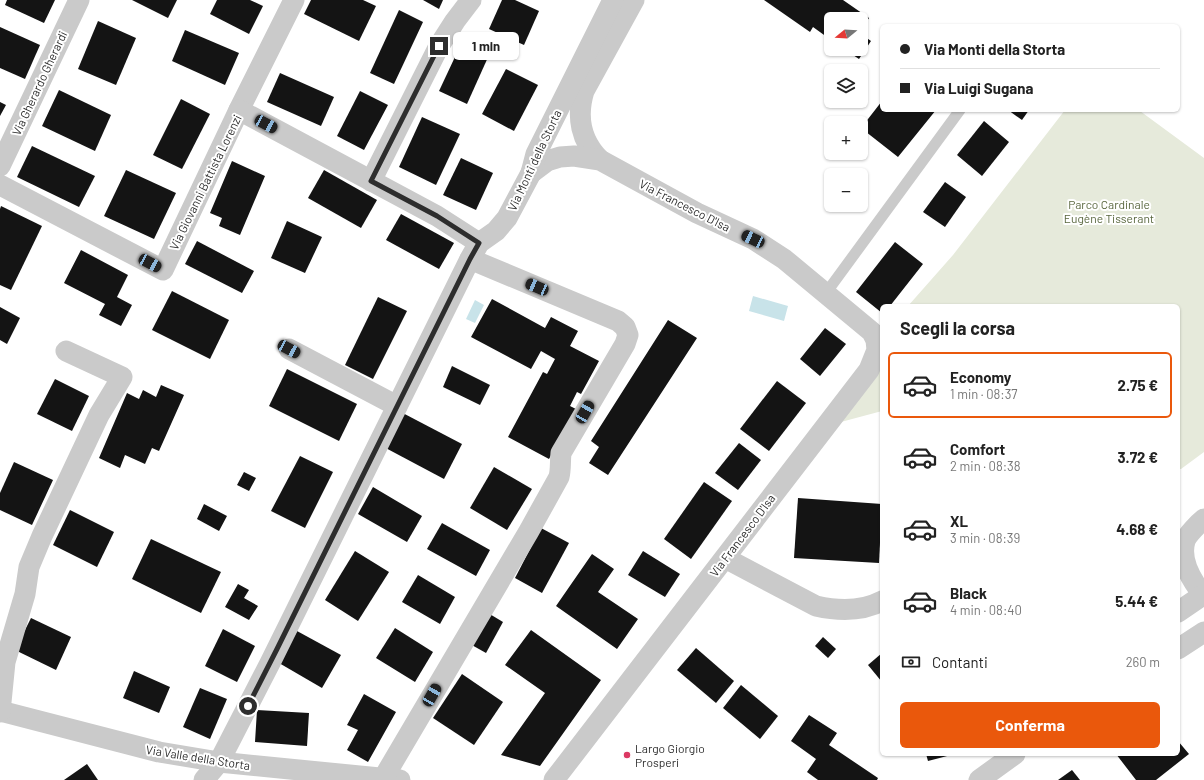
<!DOCTYPE html>
<html lang="it">
<meta charset="utf-8">
<style>
:root{--surface:#fff;--page:#f6f6f6;--text:#222;--muted:#767676;--line:#e0e0e0;--accent:#ea580c}
body{margin:0;font-family:Barlow,sans-serif;background:var(--page);color:var(--text);height:100vh;display:flex;flex-direction:column;font-size:15px;white-space:nowrap}
*{box-sizing:border-box;margin:0}
p{font-size:13px;color:var(--muted)}
.icon{flex:none;width:22px;height:22px;fill:none;stroke:currentColor;stroke-width:2;stroke-linecap:round;stroke-linejoin:round}
.map{position:relative;flex:1;overflow:hidden}
.details{position:absolute;left:880px;top:304px;width:300px;height:452px;display:flex;flex-direction:column;background:var(--surface);border-radius:6px;box-shadow:0 1px 3px #0004}
.details>*{flex:none}
.top-card{position:absolute;left:880px;top:24px;width:300px;height:88px;border-radius:6px;box-shadow:0 1px 3px #0004;display:grid;align-content:center;height:88px;padding:0 20px;background:var(--surface)}
.needle{width:26px;rotate:252deg}
.fabs{position:absolute;left:824px;top:12px;display:grid;gap:8px}
.fabs a{display:grid;place-items:center;width:44px;height:44px;border-radius:6px;background:var(--surface);box-shadow:0 1px 3px #0004;font-size:20px}
.end{position:absolute;width:18px;height:18px;margin:-9px;border:5px solid #2d2d2d;background:#fff;box-shadow:0 0 0 2px #fff}
.from{border-radius:50%}
.bubble{position:absolute;height:28px;border-radius:6px;background:var(--surface);box-shadow:0 1px 3px #0004;font-size:13px;font-weight:700;line-height:28px;text-align:center}
.car{position:absolute;width:12px;height:24px;margin:-12px -6px;border-radius:5px;box-shadow:0 0 3px 1px #0007;background:linear-gradient(#222 24%,#8ab4d8 0 40%,#222 0 76%,#8ab4d8 0 86%,#222 0)}
.top-card b{display:flex;align-items:center;gap:14px;height:38px;font-size:15px}
.top-card b+b{border-top:1px solid var(--line)}
.top-card i{width:10px;height:10px;background:var(--text)}
ul{padding:0;list-style:none}
li{display:flex;align-items:center;gap:12px;height:66px;margin:0 8px 6px;padding:0 12px;border:2px solid transparent;border-radius:6px}
li div{flex:1}
li b{display:block;font-size:15px}
li em{font-style:normal;font-weight:700}
li.active{border-color:var(--accent)}
li>.icon{width:36px;height:36px;stroke-width:1.5}
h2{padding:0 20px;font-size:18px;line-height:48px}
.pay{display:flex;align-items:center;gap:10px;height:44px;padding:0 20px;font-size:15px}
.pay p{margin-inline-start:auto}
.primary-button{display:flex;gap:8px;margin-top:auto;padding:8px 20px}
.primary-button a{flex:1;height:46px;border-radius:6px;background:var(--accent);color:#fff;font-size:16px;font-weight:700;line-height:46px;text-align:center}
.map>svg:first-child{display:block}
</style>
<div class="map">
<svg width="1204" height="780" viewBox="0 0 1204 780">
<rect width="100%" height="100%" fill="#fff"/>
<g fill="#e6eadb">
<polygon points="1065,110 1140,111 1204,158 1204,452 1181,469 1178,469 1178,306 908,306 953,255"/>
<polygon points="882,365 882,411 826,426"/>
</g>
<g fill="#c8e3e9">
<polygon points="753,296 788,306 784,321 749,311"/>
<polygon points="475,300 484,305 475,323 466,319"/>
</g>
<g fill="#141414">
<polygon points="7,0 55,0 44,23 5,5"/>
<polygon points="132,0 177,0 168,18"/>
<polygon points="217,0 250,0 263,6 249,34 210,14"/>
<polygon points="311,0 363,0 376,6 359,41 304,14"/>
<polygon points="423,0 443,0 439,9"/>
<polygon points="502,0 515,0 539,11 524,45 489,29"/>
<polygon points="764,0 843,0 869,18 861,30 861,19 831,19 831,40 813,27 810,32"/>
<polygon points="399,10 423,22 394,84 370,73"/>
<polygon points="98,21 136,38 116,85 78,69"/>
<polygon points="0,27 40,45 25,79 0,68"/>
<polygon points="185,30 239,53 225,85 172,61"/>
<polygon points="861,34 871,41 859,59 844,49 861,49"/>
<polygon points="462,42 489,55 467,104 439,91"/>
<polygon points="506,69 538,85 514,131 482,114"/>
<polygon points="280,73 334,97 321,126 267,102"/>
<polygon points="59,90 111,115 95,151 42,126"/>
<polygon points="360,91 388,105 364,150 337,136"/>
<polygon points="181,99 210,114 182,169 153,155"/>
<polygon points="882,101 882,110 936,110 898,157 861,128"/>
<polygon points="0,102 6,105 0,116"/>
<polygon points="1008,110 1029,110 1022,120"/>
<polygon points="422,117 460,134 436,185 399,167"/>
<polygon points="984,121 1009,142 982,176 957,155"/>
<polygon points="32,146 95,176 79,207 17,177"/>
<polygon points="461,158 493,173 476,210 443,195"/>
<polygon points="232,161 265,176 240,235 219,226 222,218 210,213"/>
<polygon points="126,170 176,193 154,239 104,216"/>
<polygon points="324,170 377,200 361,228 308,198"/>
<polygon points="945,182 966,197 945,227 923,212"/>
<polygon points="1,206 42,226 11,290 0,285 0,209"/>
<polygon points="401,214 454,243 439,269 386,240"/>
<polygon points="287,221 322,237 305,273 271,258"/>
<polygon points="197,241 254,271 242,293 185,264"/>
<polygon points="895,242 923,264 890,306 882,306 882,313 856,292"/>
<polygon points="81,250 128,275 117,297 132,305 121,326 99,315 105,304 64,283"/>
<polygon points="172,291 229,320 210,359 152,330"/>
<polygon points="378,297 407,311 373,379 345,365"/>
<polygon points="492,299 545,328 551,317 578,331 570,346 599,361 581,394 577,392 570,406 576,409 549,459 508,437 543,372 547,374 555,359 541,351 531,369 471,337"/>
<polygon points="0,307 20,318 7,344 0,340"/>
<polygon points="668,320 697,338 608,475 589,463 599,447 591,441"/>
<polygon points="825,328 846,344 820,376 800,359"/>
<polygon points="452,366 490,385 480,405 443,387"/>
<polygon points="287,369 357,404 339,441 269,406"/>
<polygon points="55,379 89,396 72,431 37,414"/>
<polygon points="777,381 806,403 769,451 740,429"/>
<polygon points="161,385 184,395 159,451 152,448 145,464 125,455 120,468 99,458 127,393 139,399 143,390 156,397"/>
<polygon points="397,410 462,444 444,479 380,445"/>
<polygon points="739,443 761,460 738,490 715,473"/>
<polygon points="300,456 333,472 305,528 271,511"/>
<polygon points="14,462 53,480 32,525 0,510 0,493"/>
<polygon points="494,467 532,489 507,530 470,508"/>
<polygon points="244,472 256,478 249,491 237,485"/>
<polygon points="704,482 732,501 691,559 664,539"/>
<polygon points="373,487 422,516 407,542 358,514"/>
<polygon points="798,498 882,504 879,563 794,558"/>
<polygon points="204,504 227,516 219,531 197,519"/>
<polygon points="70,510 114,532 97,567 53,545"/>
<polygon points="442,523 490,550 476,576 427,549"/>
<polygon points="541,528 569,543 542,593 515,578"/>
<polygon points="151,539 221,572 201,613 132,579"/>
<polygon points="355,551 389,572 358,621 325,600"/>
<polygon points="643,551 680,574 665,597 628,575"/>
<polygon points="592,554 614,569 598,592 638,619 617,649 556,606"/>
<polygon points="418,575 455,597 440,624 402,602"/>
<polygon points="238,584 249,590 244,598 258,606 249,620 225,607"/>
<polygon points="488,613 503,622 486,653 470,644"/>
<polygon points="31,618 71,637 56,670 15,650"/>
<polygon points="395,628 433,652 415,682 376,658"/>
<polygon points="223,629 255,646 237,682 205,666"/>
<polygon points="531,630 601,680 540,766 501,755 545,693 505,665"/>
<polygon points="297,631 341,655 322,688 279,663"/>
<polygon points="823,637 836,649 828,658 815,646"/>
<polygon points="696,648 734,681 716,703 677,670"/>
<polygon points="882,653 882,682 868,665"/>
<polygon points="134,671 170,687 159,713 123,698"/>
<polygon points="462,674 503,702 474,745 433,718"/>
<polygon points="741,685 778,716 760,739 723,708"/>
<polygon points="200,688 227,699 210,739 183,727"/>
<polygon points="364,694 396,712 368,762 347,750 358,730 347,725"/>
<polygon points="257,710 309,713 307,746 255,742"/>
<polygon points="809,715 837,733 829,745 878,778 877,780 818,780 807,772 816,759 791,741"/>
<polygon points="1178,741 1189,754 1156,780 1136,780 1116,754 1178,754"/>
<polygon points="926,754 951,754 951,755 928,761"/>
<polygon points="87,764 98,780 64,780"/>
<polygon points="1072,770 1080,780 1058,780"/>
</g>
<g fill="none" stroke-linecap="round" stroke-linejoin="round">
<polyline stroke="#cacaca" stroke-width="11" points="826,293 960,110"/>
<g stroke="#cacaca" stroke-width="21">
<polyline points="239,110 294,0"/>
<path d="M600 160C581 141 576 117 584 91L634 0"/>
<polyline points="0,166 79,0"/>
<polyline points="531,173 547,161 560,157 574,156 600,160 697,213 753,239 784,259 872,332 876,340 877,350 869,370 554,780"/>
<polyline points="371,181 439,46 455,21 471,0"/>
<polyline points="0,185 163,270 239,110 437,216 479,243"/>
<polyline points="289,349 397,406"/>
<path d="M1204 519C1199 523 1187 535 1185 541 1179 561 1192 581 1204 596"/>
<path d="M725 558 816 606C838 611 861 612 882 601"/>
<polyline points="1178,612 1203,595"/>
<polyline points="1178,649 1204,632"/>
<polyline points="0,711 159,752 219,762 400,780"/>
<polyline points="0,712 5,662 25,594 29,567 42,536 99,415 122,377 66,351"/>
<path d="M384 777 529 531 559 477C561 469 560 462 561 453L625 344 628 335 625 327 618 321 470 259"/>
<polyline points="204,780 219,762 270,663 470,259 479,243 496,231 507,218 531,173 536,154 613,0"/>
<polyline points="979,780 1015,754"/>
</g>
</g>
<g fill="none" stroke-linecap="round" stroke-linejoin="round">
<polyline stroke="#2d2d2d" stroke-width="5" points="248,706 277,649 470,259 479,243 437,216 371,181 439,46"/>
</g>
<circle fill="#dc3863" stroke="#fff" stroke-width="1.5" cx="627" cy="755" r="4"/>
<g text-anchor="middle" dominant-baseline="central" stroke-width="4" stroke-linejoin="round" paint-order="stroke">
<g font-size="12" fill="#2d2d2d" stroke="#fff">
<text transform="translate(39 83) rotate(-65)">Via Gherardo Gherardi</text>
<text transform="translate(534 160) rotate(-65)">Via Monti della Storta</text>
<text transform="translate(205 182) rotate(-64)">Via Giovanni Battista Lorenzi</text>
<text transform="translate(685 205) rotate(27)">Via Francesco D'Isa</text>
<text transform="translate(742 535) rotate(-53)">Via Francesco D'Isa</text>
<text transform="translate(198 757) rotate(9)">Via Valle della Storta</text>
</g>
<g font-size="12" fill="#58663d" stroke="#fff">
<text x="1109" y="204">Parco Cardinale<tspan x="1109" dy="14">Eugène Tisserant</tspan></text>
</g>
<g font-size="12" fill="#2d2d2d" stroke="#fff" text-anchor="start">
<text x="635" y="748">Largo Giorgio<tspan x="635" dy="14">Prosperi</tspan></text>
</g>
</g>
</svg>
<div class="fabs">
<a><svg class="needle" viewBox="-14 -14 28 28"><path d="M0-13l5 13h-10z" fill="#e53935"/><path d="M0 13l5-13h-10z" fill="#767676"/></svg></a>
<a><svg class="icon" aria-label="layers" viewBox="0 0 24 24"><path d="M12 4l9 5-9 5-9-5zM3 14l9 5 9-5"/></svg></a>
<a>+</a>
<a>−</a>
</div>
<i class="end from" style="left:248px;top:706px"></i>
<i class="end" style="left:439px;top:46px"></i>
<div class="bubble" style="left:453px;top:32px;width:66px">1 min</div>
<i class="car" style="left:266px;top:124px;rotate:118deg"></i>
<i class="car" style="left:753px;top:239px;rotate:295deg"></i>
<i class="car" style="left:150px;top:263px;rotate:118deg"></i>
<i class="car" style="left:537px;top:287px;rotate:293deg"></i>
<i class="car" style="left:289px;top:349px;rotate:118deg"></i>
<i class="car" style="left:585px;top:412px;rotate:30deg"></i>
<i class="car" style="left:432px;top:695px;rotate:30deg"></i>
<div class="top-card">
<b><i class="from"></i>Via Monti della Storta</b>
<b><i></i>Via Luigi Sugana</b>
</div>
<section class="details">
<h2>Scegli la corsa</h2>
<ul>
<li class="active"><svg class="icon" aria-label="car" viewBox="0 0 24 24"><path d="M5 17H2v-5l4-1 3-4h7l3 4 3 1v5h-3M9 17h6M6 11h13"/><circle cx="7" cy="17" r="2"/><circle cx="17" cy="17" r="2"/></svg><div><b>Economy</b><p>1 min · 08:37</p></div><em>2.75 €</em></li>
<li><svg class="icon" aria-label="car" viewBox="0 0 24 24"><path d="M5 17H2v-5l4-1 3-4h7l3 4 3 1v5h-3M9 17h6M6 11h13"/><circle cx="7" cy="17" r="2"/><circle cx="17" cy="17" r="2"/></svg><div><b>Comfort</b><p>2 min · 08:38</p></div><em>3.72 €</em></li>
<li><svg class="icon" aria-label="car" viewBox="0 0 24 24"><path d="M5 17H2v-5l4-1 3-4h7l3 4 3 1v5h-3M9 17h6M6 11h13"/><circle cx="7" cy="17" r="2"/><circle cx="17" cy="17" r="2"/></svg><div><b>XL</b><p>3 min · 08:39</p></div><em>4.68 €</em></li>
<li><svg class="icon" aria-label="car" viewBox="0 0 24 24"><path d="M5 17H2v-5l4-1 3-4h7l3 4 3 1v5h-3M9 17h6M6 11h13"/><circle cx="7" cy="17" r="2"/><circle cx="17" cy="17" r="2"/></svg><div><b>Black</b><p>4 min · 08:40</p></div><em>5.44 €</em></li>
</ul>
<div class="pay"><svg class="icon" aria-label="cash" viewBox="0 0 24 24"><path d="M3 7h18v10H3z"/><circle cx="12" cy="12" r="2"/></svg>Contanti<p>260 m</p></div>
<div class="primary-button"><a>Conferma</a></div>
</section>
</div>
